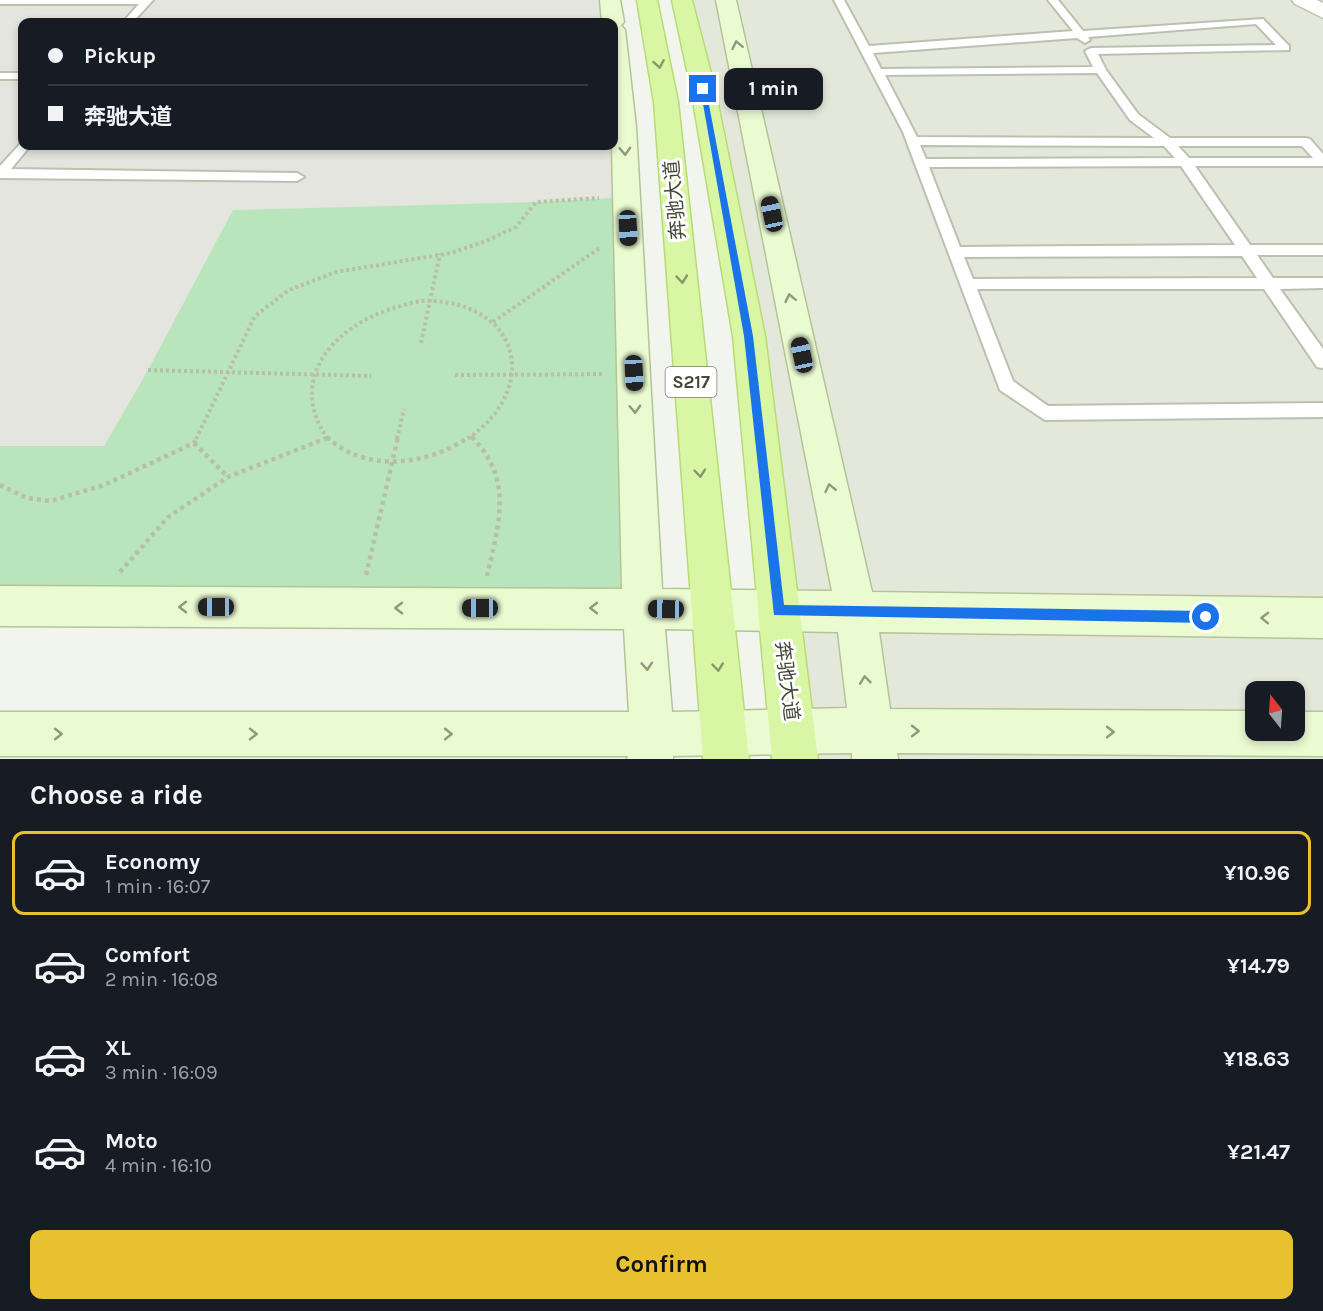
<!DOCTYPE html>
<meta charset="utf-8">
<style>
:root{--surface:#171b24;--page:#20242c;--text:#f1f3f6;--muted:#9ea1a6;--line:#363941;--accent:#e8c131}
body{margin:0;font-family:Karla,"Noto Sans SC",sans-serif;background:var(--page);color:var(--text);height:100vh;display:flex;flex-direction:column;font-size:22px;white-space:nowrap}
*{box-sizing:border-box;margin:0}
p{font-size:20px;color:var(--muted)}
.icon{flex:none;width:33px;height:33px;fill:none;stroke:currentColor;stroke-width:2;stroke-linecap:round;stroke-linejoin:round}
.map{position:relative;height:759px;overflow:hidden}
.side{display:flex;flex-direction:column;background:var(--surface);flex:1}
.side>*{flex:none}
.guide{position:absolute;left:18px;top:18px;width:600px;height:132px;border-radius:12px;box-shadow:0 3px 9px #0003;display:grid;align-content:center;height:132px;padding:0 30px;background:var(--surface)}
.needle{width:39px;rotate:343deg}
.tools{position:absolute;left:1245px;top:681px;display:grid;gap:12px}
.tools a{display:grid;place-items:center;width:60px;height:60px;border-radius:12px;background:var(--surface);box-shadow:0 3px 9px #0003;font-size:30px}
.end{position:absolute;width:27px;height:27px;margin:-14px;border:8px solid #1a73e8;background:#fff;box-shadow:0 0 0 3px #fff}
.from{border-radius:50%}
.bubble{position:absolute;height:42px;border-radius:12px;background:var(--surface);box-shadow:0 3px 9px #0003;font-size:20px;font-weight:700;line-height:42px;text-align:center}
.car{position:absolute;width:18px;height:36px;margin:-18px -9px;border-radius:8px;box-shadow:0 0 4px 2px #0007;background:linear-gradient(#222 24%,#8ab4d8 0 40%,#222 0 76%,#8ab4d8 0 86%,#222 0)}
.guide b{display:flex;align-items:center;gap:21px;height:57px;font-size:22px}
.guide b+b{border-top:2px solid var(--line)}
.guide i{width:15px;height:15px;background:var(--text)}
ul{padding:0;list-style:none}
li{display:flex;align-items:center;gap:18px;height:84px;margin:0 12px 9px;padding:0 18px;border:3px solid transparent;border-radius:12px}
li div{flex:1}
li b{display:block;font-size:22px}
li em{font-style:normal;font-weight:700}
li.active{border-color:var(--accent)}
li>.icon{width:54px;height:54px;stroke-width:1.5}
h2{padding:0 30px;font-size:27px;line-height:72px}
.cta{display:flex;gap:12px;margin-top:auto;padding:12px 30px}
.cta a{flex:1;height:69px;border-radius:12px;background:var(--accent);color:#111;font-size:24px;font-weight:700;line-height:69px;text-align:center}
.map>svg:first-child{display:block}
</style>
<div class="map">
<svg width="1323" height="759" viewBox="0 0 1323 759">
<rect width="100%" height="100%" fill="#f2f5ed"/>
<path fill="#e4e8db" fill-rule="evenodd" d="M675 0H1323V759H795L749 336ZM1256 692H1294V730H1256Z"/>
<polygon fill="#e4e5de" points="0,0 609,0 611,22 22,22 22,146 614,146 614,52 627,197 536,202 148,370 104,447 0,447"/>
<polygon fill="#b9e5bd" points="627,197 643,609 0,606 0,446 104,446 148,370 233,210 536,202"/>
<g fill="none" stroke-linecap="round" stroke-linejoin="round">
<g stroke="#bcc0b0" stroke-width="4">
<g id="lane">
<polygon points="0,0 153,0 133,22 123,22 139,4 0,4"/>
<path d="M834 0H844L869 46 1073 31 1048 0H1058L1083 31 1263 19 1289 46V50L1098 54 1106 70 1138 114 1170 138H1306L1310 139 1323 154V166H1195L1250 245H1323V255H1257L1273 278H1323V288L1280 289 1323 349V368L1317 367 1264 289H977L1013 381 1048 406 1323 403V417L1045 420 1000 390 903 132ZM1256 24 1276 45 1091 48 1085 51 1093 67 881 69 873 53 1077 38 1085 43 1090 40 1088 37ZM1097 73 1130 120 1154 138 917 137 885 75ZM920 145 1164 146 1175 158 926 159ZM1178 146H1302L1313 158H1189ZM1181 166 1235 245 960 247 929 167ZM1242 256 1257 278 973 279 964 257Z"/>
<rect x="0" y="73" width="22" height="6"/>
<polygon points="22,142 22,146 30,146 11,169 297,173 304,177 297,181 0,178 0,166"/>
</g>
</g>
<g stroke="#bcc0b0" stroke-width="3">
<polygon id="street" points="1292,0 1317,0 1323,3 1323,18 1295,4"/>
</g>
<g stroke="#b4c497" stroke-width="3">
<path id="secondary" d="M600 0H620L624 22 621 25 625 30 636 127 662 589 832 591 716 0H736L872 592 1323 598V638L879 632 890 709 1256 711V730H1294V712H1323V756L897 753 898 759H852V753L673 756V759H627L628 756H0V712H629L624 629 0 626V586L622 589 612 146 614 22H602ZM665 629 838 632 847 708 672 712Z"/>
</g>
<g stroke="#b8db75" stroke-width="3">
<g id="primary">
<polygon points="637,0 657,0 678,102 749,759 703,759 654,102"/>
<polygon points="672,0 692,0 715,89 765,336 818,759 772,759 733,336 691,89"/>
</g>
</g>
<g stroke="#b8c0a2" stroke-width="4" stroke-dasharray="3 3" stroke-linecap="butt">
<polyline points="493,322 601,247"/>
<polyline points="421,343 440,254"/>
<polyline points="148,370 371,376"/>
<polyline points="455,375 604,374"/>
<polyline points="471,436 473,439"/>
<polyline points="196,439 255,316 289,290 336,272 451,253 486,241 516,227 536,202 599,198"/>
<path d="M328 439C286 381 333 327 391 309 401 306 412 302 422 301 464 299 513 320 512 369 511 398 491 423 467 439"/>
<polyline points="397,439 404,409"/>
</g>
<g stroke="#b8c0a2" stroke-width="4.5" stroke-dasharray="4 4" stroke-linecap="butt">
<path d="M327 437C366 474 428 465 469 437"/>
<path d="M472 437C478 444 485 451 489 460 510 494 495 540 487 576"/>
<polyline points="194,443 228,477"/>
<polyline points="0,485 27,498 51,501 104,485 194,443 197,437"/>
<polyline points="120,572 168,517 228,477 327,438"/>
<polyline points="366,575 398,437"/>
</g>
<use href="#lane" fill="#fff" fill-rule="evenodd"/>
<use href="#street" fill="#fff" fill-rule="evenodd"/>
<use href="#secondary" fill="#eafad1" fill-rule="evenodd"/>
<use href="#primary" fill="#d9f6a5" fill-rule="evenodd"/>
</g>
<defs><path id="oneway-chevron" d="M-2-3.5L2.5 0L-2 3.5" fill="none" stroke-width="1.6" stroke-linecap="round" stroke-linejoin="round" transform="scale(1.5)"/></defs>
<g stroke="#90997e">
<use href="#oneway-chevron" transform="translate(737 45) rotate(-102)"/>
<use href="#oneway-chevron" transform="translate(625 151) rotate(88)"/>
<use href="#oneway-chevron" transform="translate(790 298) rotate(-102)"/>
<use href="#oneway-chevron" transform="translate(635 409) rotate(88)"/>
<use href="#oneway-chevron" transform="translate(830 488) rotate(-102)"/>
<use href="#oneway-chevron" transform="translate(183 607) rotate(-180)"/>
<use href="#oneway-chevron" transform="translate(399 608) rotate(-180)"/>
<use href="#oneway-chevron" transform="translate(594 608) rotate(-180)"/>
<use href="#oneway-chevron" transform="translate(1265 618) rotate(-179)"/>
<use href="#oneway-chevron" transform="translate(647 666) rotate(86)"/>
<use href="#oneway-chevron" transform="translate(865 680) rotate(-97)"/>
<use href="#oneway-chevron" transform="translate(915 731)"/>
<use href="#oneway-chevron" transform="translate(1110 732)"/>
<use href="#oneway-chevron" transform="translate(58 734)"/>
<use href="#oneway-chevron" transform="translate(253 734)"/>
<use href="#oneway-chevron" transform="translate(448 734)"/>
</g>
<g stroke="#88976a">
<use href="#oneway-chevron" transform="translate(659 64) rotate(80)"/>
<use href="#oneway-chevron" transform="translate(682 279) rotate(85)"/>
<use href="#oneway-chevron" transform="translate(700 473) rotate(85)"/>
<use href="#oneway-chevron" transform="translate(718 667) rotate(84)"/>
</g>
<polygon fill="#1a73e8" points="700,87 706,89 753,336 784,605 1206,611 1211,613 1211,621 1206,623 774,615 744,336"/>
<g text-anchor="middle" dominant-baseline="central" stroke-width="6" stroke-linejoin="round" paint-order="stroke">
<rect fill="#fff" stroke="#7e8075" stroke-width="1.5" x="665.5" y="367" width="51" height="30" rx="4.5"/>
<g font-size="18" font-weight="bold" fill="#46493a">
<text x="691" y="382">S217</text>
</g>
<g font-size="20" fill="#46493a" stroke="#fff">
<text transform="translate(675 200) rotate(-95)">奔驰大道</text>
<text transform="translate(787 681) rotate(83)">奔驰大道</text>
</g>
</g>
</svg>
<div class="tools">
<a><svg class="needle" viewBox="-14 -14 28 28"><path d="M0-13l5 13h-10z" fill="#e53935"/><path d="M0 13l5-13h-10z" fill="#9ea1a6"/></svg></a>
</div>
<i class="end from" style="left:1206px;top:617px"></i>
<i class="end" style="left:703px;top:89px"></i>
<div class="bubble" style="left:724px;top:68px;width:99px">1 min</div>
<i class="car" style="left:772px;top:214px;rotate:348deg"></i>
<i class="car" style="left:628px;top:228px;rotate:177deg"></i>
<i class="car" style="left:802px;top:355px;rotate:348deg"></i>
<i class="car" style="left:634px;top:373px;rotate:177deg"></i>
<i class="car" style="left:216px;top:607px;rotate:270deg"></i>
<i class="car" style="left:480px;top:608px;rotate:270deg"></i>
<i class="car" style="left:666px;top:609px;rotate:271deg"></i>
<div class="guide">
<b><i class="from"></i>Pickup</b>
<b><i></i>奔驰大道</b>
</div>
</div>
<section class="side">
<h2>Choose a ride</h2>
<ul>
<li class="active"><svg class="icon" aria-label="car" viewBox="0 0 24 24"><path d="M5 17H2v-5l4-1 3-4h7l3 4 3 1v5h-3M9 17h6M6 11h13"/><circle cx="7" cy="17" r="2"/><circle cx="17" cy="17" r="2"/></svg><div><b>Economy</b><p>1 min · 16:07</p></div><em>¥10.96</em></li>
<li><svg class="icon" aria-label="car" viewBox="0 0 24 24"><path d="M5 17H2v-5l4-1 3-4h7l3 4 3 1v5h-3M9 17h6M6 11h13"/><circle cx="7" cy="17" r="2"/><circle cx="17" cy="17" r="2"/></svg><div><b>Comfort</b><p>2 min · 16:08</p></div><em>¥14.79</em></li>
<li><svg class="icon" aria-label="car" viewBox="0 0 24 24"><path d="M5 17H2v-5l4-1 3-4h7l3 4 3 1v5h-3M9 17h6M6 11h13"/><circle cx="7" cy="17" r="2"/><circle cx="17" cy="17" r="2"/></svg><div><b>XL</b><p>3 min · 16:09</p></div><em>¥18.63</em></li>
<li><svg class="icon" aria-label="car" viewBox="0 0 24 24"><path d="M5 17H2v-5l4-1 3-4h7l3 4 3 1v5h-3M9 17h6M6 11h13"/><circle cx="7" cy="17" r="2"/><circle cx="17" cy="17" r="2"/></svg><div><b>Moto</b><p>4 min · 16:10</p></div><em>¥21.47</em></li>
</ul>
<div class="cta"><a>Confirm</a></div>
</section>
